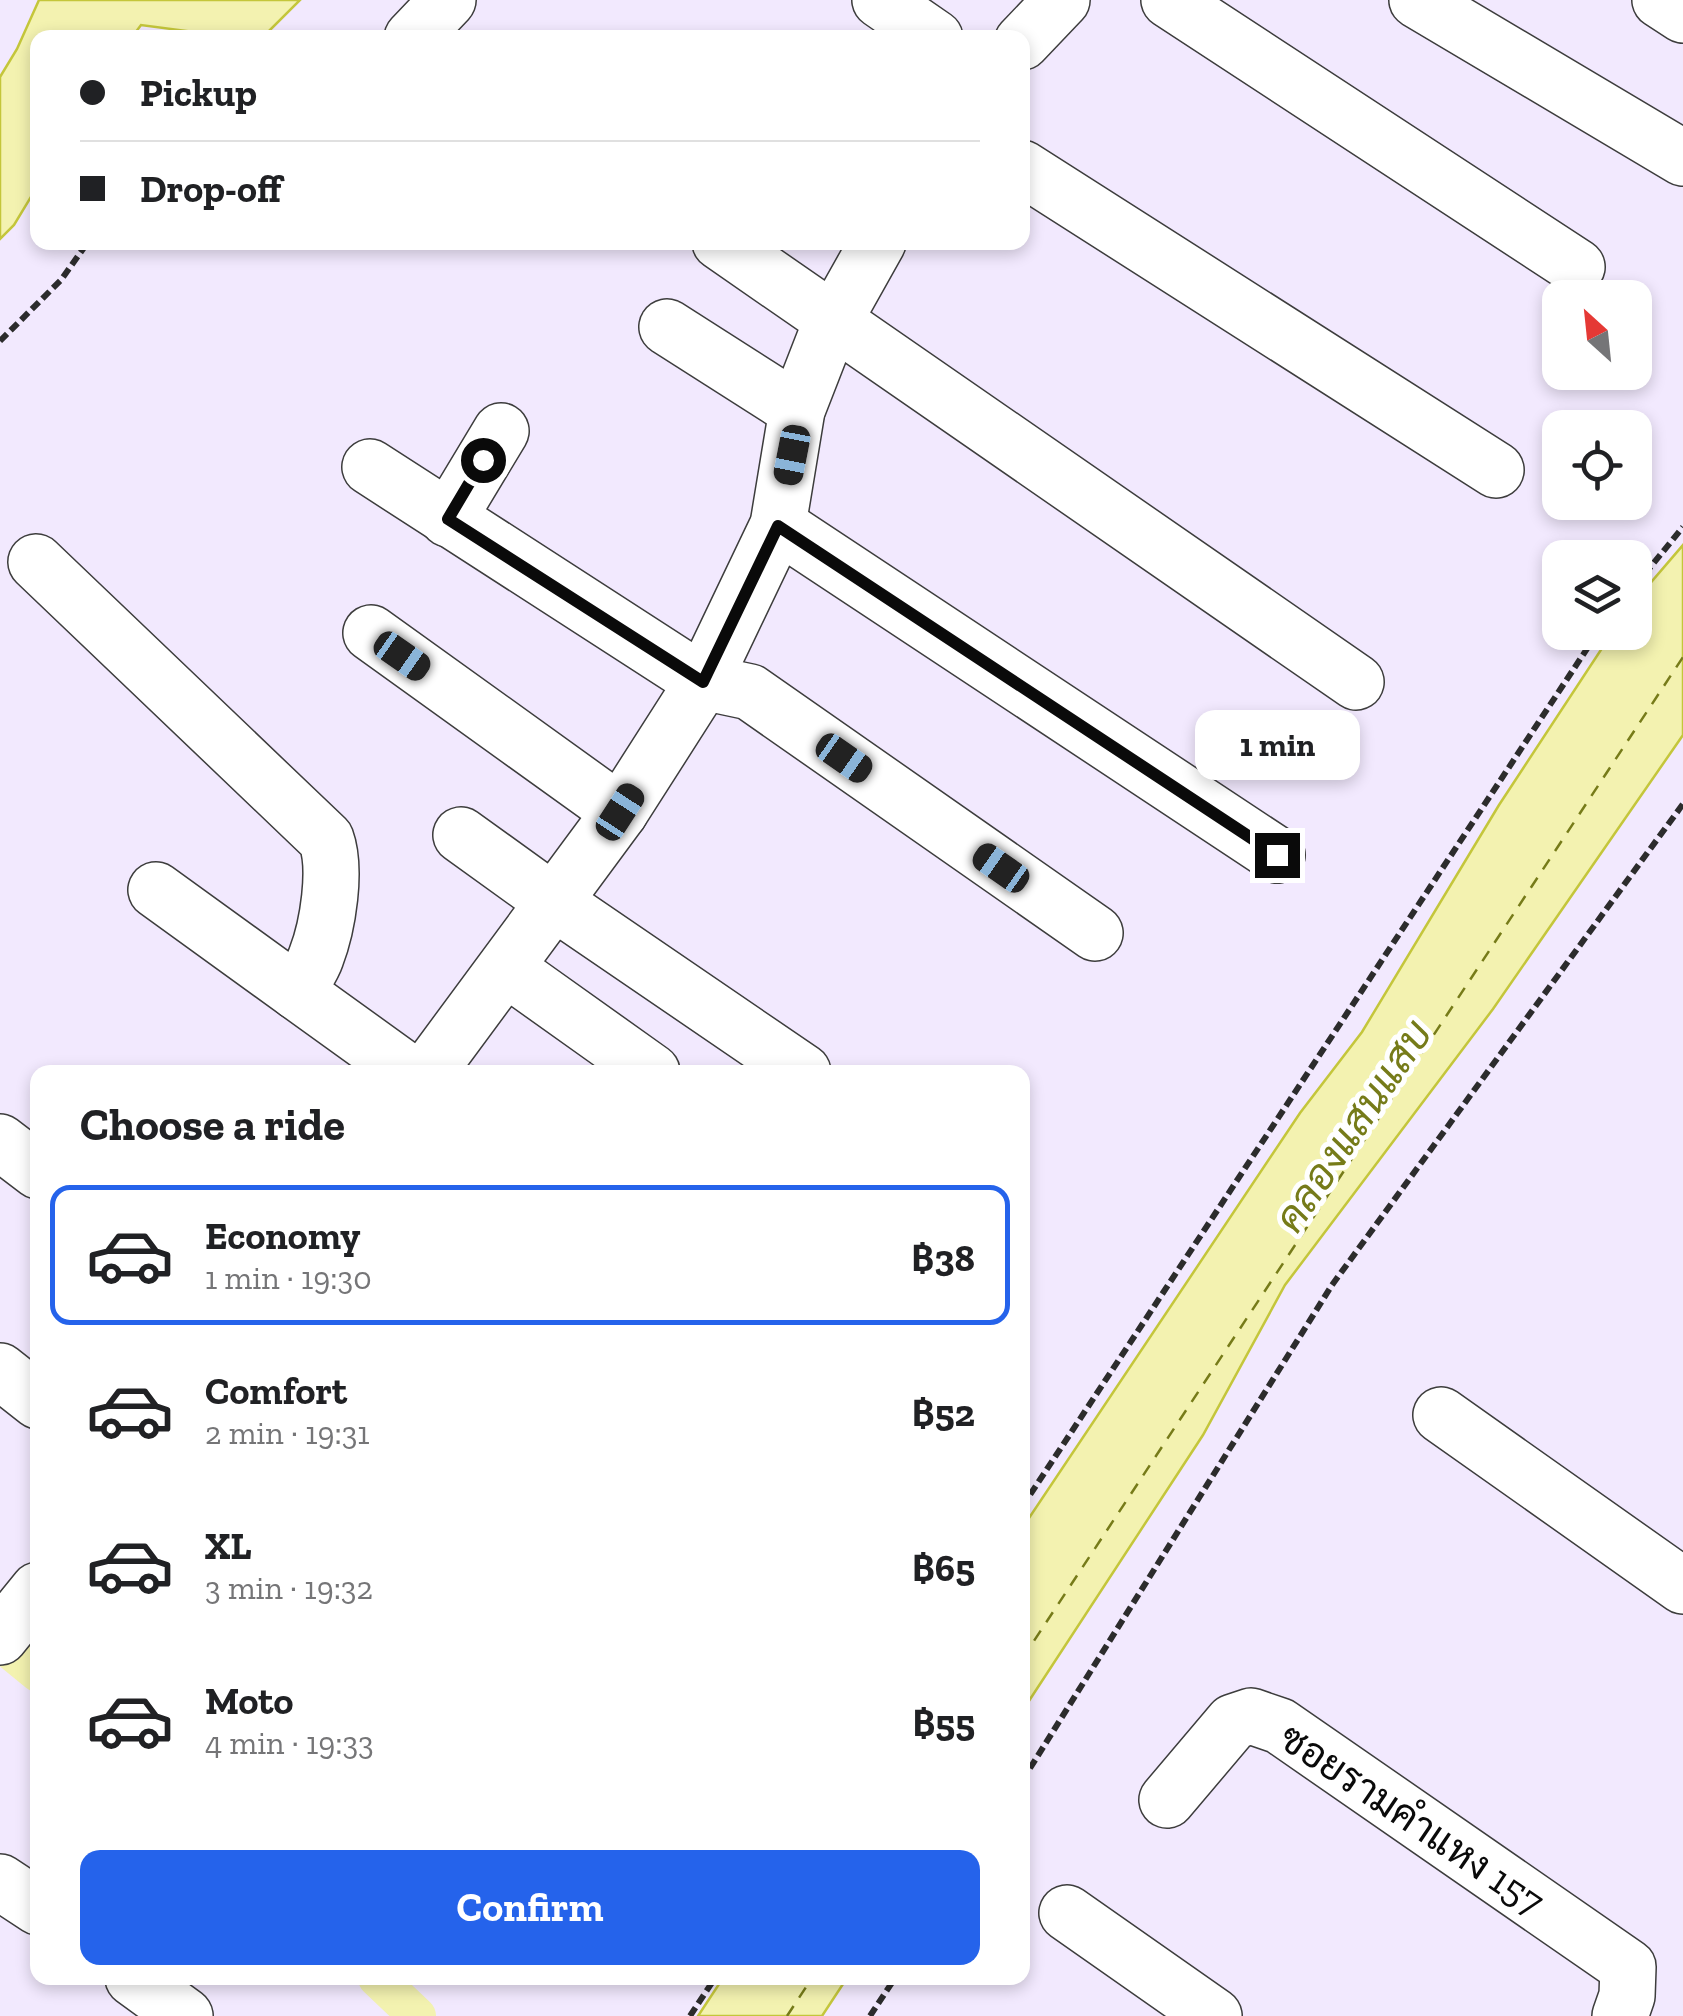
<!DOCTYPE html>
<meta charset="utf-8">
<style>
:root{--surface:#fff;--page:#f6f6f6;--text:#202124;--muted:#757577;--line:#e0e0e0;--accent:#2563eb}
body{margin:0;font-family:"Zilla Slab",Sarabun,serif;background:var(--page);color:var(--text);height:100vh;display:flex;flex-direction:column;font-size:38px;white-space:nowrap}
*{box-sizing:border-box;margin:0}
p{font-size:32px;color:var(--muted)}
.icon{flex:none;width:55px;height:55px;fill:none;stroke:currentColor;stroke-width:2;stroke-linecap:round;stroke-linejoin:round}
.map{position:relative;flex:1;overflow:hidden}
.sheet{position:absolute;left:30px;top:1065px;width:1000px;height:920px;display:flex;flex-direction:column;background:var(--surface);border-radius:20px;box-shadow:0 5px 15px #0003}
.sheet>*{flex:none}
.guide{position:absolute;left:30px;top:30px;width:1000px;height:220px;border-radius:20px;box-shadow:0 5px 15px #0003;display:grid;align-content:center;height:220px;padding:0 50px;background:var(--surface)}
.needle{width:65px;rotate:333deg}
.buttons{position:absolute;left:1542px;top:280px;display:grid;gap:20px}
.buttons a{display:grid;place-items:center;width:110px;height:110px;border-radius:20px;background:var(--surface);box-shadow:0 5px 15px #0003;font-size:50px}
.end{position:absolute;width:45px;height:45px;margin:-22px;border:12px solid #0a0a0a;background:#fff;box-shadow:0 0 0 5px #fff}
.from{border-radius:50%}
.bubble{position:absolute;height:70px;border-radius:20px;background:var(--surface);box-shadow:0 5px 15px #0003;font-size:32px;font-weight:700;line-height:70px;text-align:center}
.car{position:absolute;width:30px;height:60px;margin:-30px -15px;border-radius:12px;box-shadow:0 0 8px 2px #0007;background:linear-gradient(#222 24%,#8ab4d8 0 40%,#222 0 76%,#8ab4d8 0 86%,#222 0)}
.guide b{display:flex;align-items:center;gap:35px;height:95px;font-size:38px}
.guide b+b{border-top:2px solid var(--line)}
.guide i{width:25px;height:25px;background:var(--text)}
ul{padding:0;list-style:none}
li{display:flex;align-items:center;gap:30px;height:140px;margin:0 20px 15px;padding:0 30px;border:5px solid transparent;border-radius:20px}
li div{flex:1}
li b{display:block;font-size:38px}
li em{font-style:normal;font-weight:700}
li.on{border-color:var(--accent)}
li>.icon{width:90px;height:90px;stroke-width:1.5}
h2{padding:0 50px;font-size:45px;line-height:120px}
.cta{display:flex;gap:20px;margin-top:auto;padding:20px 50px}
.cta a{flex:1;height:115px;border-radius:20px;background:var(--accent);color:#fff;font-size:40px;font-weight:700;line-height:115px;text-align:center}
.map>svg:first-child{display:block}
</style>
<div class="map">
<svg width="1683" height="2016" viewBox="0 0 1683 2016">
<rect width="100%" height="100%" fill="#f2e9fe"/>
<g fill="#f3f2b0" stroke="#c4c63b" stroke-width="2.5">
<polygon points="39,0 300,0 263,37 232,37 141,25 132,37 38,38 37,187 14,225 0,239 0,77 17,49"/>
<polygon points="1683,545 1683,735 1493,1009 1285,1285 1203,1435 1023,1710 1023,1527 1300,1113 1362,1032 1499,805 1612,633 1635,632 1635,601"/>
<polygon points="723,1978 847,1978 822,2016 698,2016"/>
</g>
<g fill="none" stroke-linecap="round" stroke-linejoin="round">
<g stroke="#f3f2b0" stroke-width="38">
<polyline points="0,1642 38,1673"/>
<polyline points="377,1978 417,2016"/>
</g>
<g stroke="#767b19" stroke-width="2.5" stroke-dasharray="12 10" stroke-linecap="butt">
<polyline points="1022,1659 1683,657"/>
<polyline points="787,2016 812,1978"/>
</g>
<g stroke="#3d3d3d" stroke-width="58">
<g id="minor">
<polyline points="880,0 935,38"/>
<polyline points="1169,0 1577,267"/>
<polyline points="1417,0 1683,158"/>
<polyline points="1660,0 1683,15"/>
<polyline points="412,38 448,0"/>
<polyline points="1022,42 1062,0"/>
<polyline points="1022,168 1496,470"/>
<polyline points="720,242 1356,682"/>
<polyline points="667,327 797,410"/>
<polyline points="370,467 703,682 750,692 1095,933"/>
<polyline points="448,519 501,431"/>
<polyline points="778,525 1277,855"/>
<path d="M36 562 326 839C337 869 328 926 316 957 312 969 303 980 297 992L408 1072"/>
<polyline points="371,633 620,812"/>
<polyline points="461,835 554,902 803,1072"/>
<polyline points="156,890 297,992"/>
<polyline points="506,968 652,1072"/>
<polyline points="428,1072 620,812 703,682 778,525 797,410 827,333 878,242"/>
<polyline points="0,1142 38,1171"/>
<polyline points="0,1371 38,1401"/>
<polyline points="1441,1415 1683,1586"/>
<polyline points="0,1637 38,1590"/>
<polyline points="1167,1800 1233,1722 1251,1716 1280,1726 1628,1967 1627,1996 1620,2016"/>
<polyline points="0,1882 38,1907"/>
<polyline points="1067,1913 1214,2016"/>
<polyline points="133,1978 185,2016"/>
</g>
</g>
<g stroke="#2c2c2c" stroke-width="6" stroke-dasharray="10 5" stroke-linecap="butt">
<polyline points="0,341 61,280 88,242"/>
<polyline points="1635,586 1683,527"/>
<polyline points="1022,1507 1598,632"/>
<polyline points="1022,1781 1332,1285 1683,804"/>
<polyline points="690,2016 715,1978"/>
<polyline points="870,2016 895,1978"/>
</g>
<use href="#minor" stroke="#fff" stroke-width="55"/>
</g>
<g fill="none" stroke-linecap="round" stroke-linejoin="round">
<polyline stroke="#0a0a0a" stroke-width="12" points="483,460 448,519 703,682 778,526 1277,855"/>
</g>
<g text-anchor="middle" dominant-baseline="central" stroke-width="10" stroke-linejoin="round" paint-order="stroke">
<g font-size="40" fill="#0a0a0a" stroke="#fff">
<text transform="translate(1412 1819) rotate(34)">ซอยรามคำแหง 157</text>
</g>
<g font-size="42" font-style="italic" fill="#767b19" stroke="#fff">
<text transform="translate(1353 1126) rotate(-56)">คลองแสนแสบ</text>
</g>
</g>
</svg>
<div class="buttons">
<a><svg class="needle" viewBox="-14 -14 28 28"><path d="M0-13l5 13h-10z" fill="#e53935"/><path d="M0 13l5-13h-10z" fill="#757577"/></svg></a>
<a><svg class="icon" aria-label="locate" viewBox="0 0 24 24"><circle cx="12" cy="12" r="6"/><path d="M12 2v4M12 18v4M2 12h4M18 12h4"/></svg></a>
<a><svg class="icon" aria-label="layers" viewBox="0 0 24 24"><path d="M12 4l9 5-9 5-9-5zM3 14l9 5 9-5"/></svg></a>
</div>
<i class="end from" style="left:483px;top:460px"></i>
<i class="end" style="left:1277px;top:855px"></i>
<div class="bubble" style="left:1195px;top:710px;width:165px">1 min</div>
<i class="car" style="left:792px;top:455px;rotate:191deg"></i>
<i class="car" style="left:402px;top:656px;rotate:125deg"></i>
<i class="car" style="left:844px;top:758px;rotate:125deg"></i>
<i class="car" style="left:620px;top:812px;rotate:33deg"></i>
<i class="car" style="left:1001px;top:868px;rotate:305deg"></i>
<div class="guide">
<b><i class="from"></i>Pickup</b>
<b><i></i>Drop-off</b>
</div>
<section class="sheet">
<h2>Choose a ride</h2>
<ul>
<li class="on"><svg class="icon" aria-label="car" viewBox="0 0 24 24"><path d="M5 17H2v-5l4-1 3-4h7l3 4 3 1v5h-3M9 17h6M6 11h13"/><circle cx="7" cy="17" r="2"/><circle cx="17" cy="17" r="2"/></svg><div><b>Economy</b><p>1 min · 19:30</p></div><em>฿38</em></li>
<li><svg class="icon" aria-label="car" viewBox="0 0 24 24"><path d="M5 17H2v-5l4-1 3-4h7l3 4 3 1v5h-3M9 17h6M6 11h13"/><circle cx="7" cy="17" r="2"/><circle cx="17" cy="17" r="2"/></svg><div><b>Comfort</b><p>2 min · 19:31</p></div><em>฿52</em></li>
<li><svg class="icon" aria-label="car" viewBox="0 0 24 24"><path d="M5 17H2v-5l4-1 3-4h7l3 4 3 1v5h-3M9 17h6M6 11h13"/><circle cx="7" cy="17" r="2"/><circle cx="17" cy="17" r="2"/></svg><div><b>XL</b><p>3 min · 19:32</p></div><em>฿65</em></li>
<li><svg class="icon" aria-label="car" viewBox="0 0 24 24"><path d="M5 17H2v-5l4-1 3-4h7l3 4 3 1v5h-3M9 17h6M6 11h13"/><circle cx="7" cy="17" r="2"/><circle cx="17" cy="17" r="2"/></svg><div><b>Moto</b><p>4 min · 19:33</p></div><em>฿55</em></li>
</ul>
<div class="cta"><a>Confirm</a></div>
</section>
</div>
